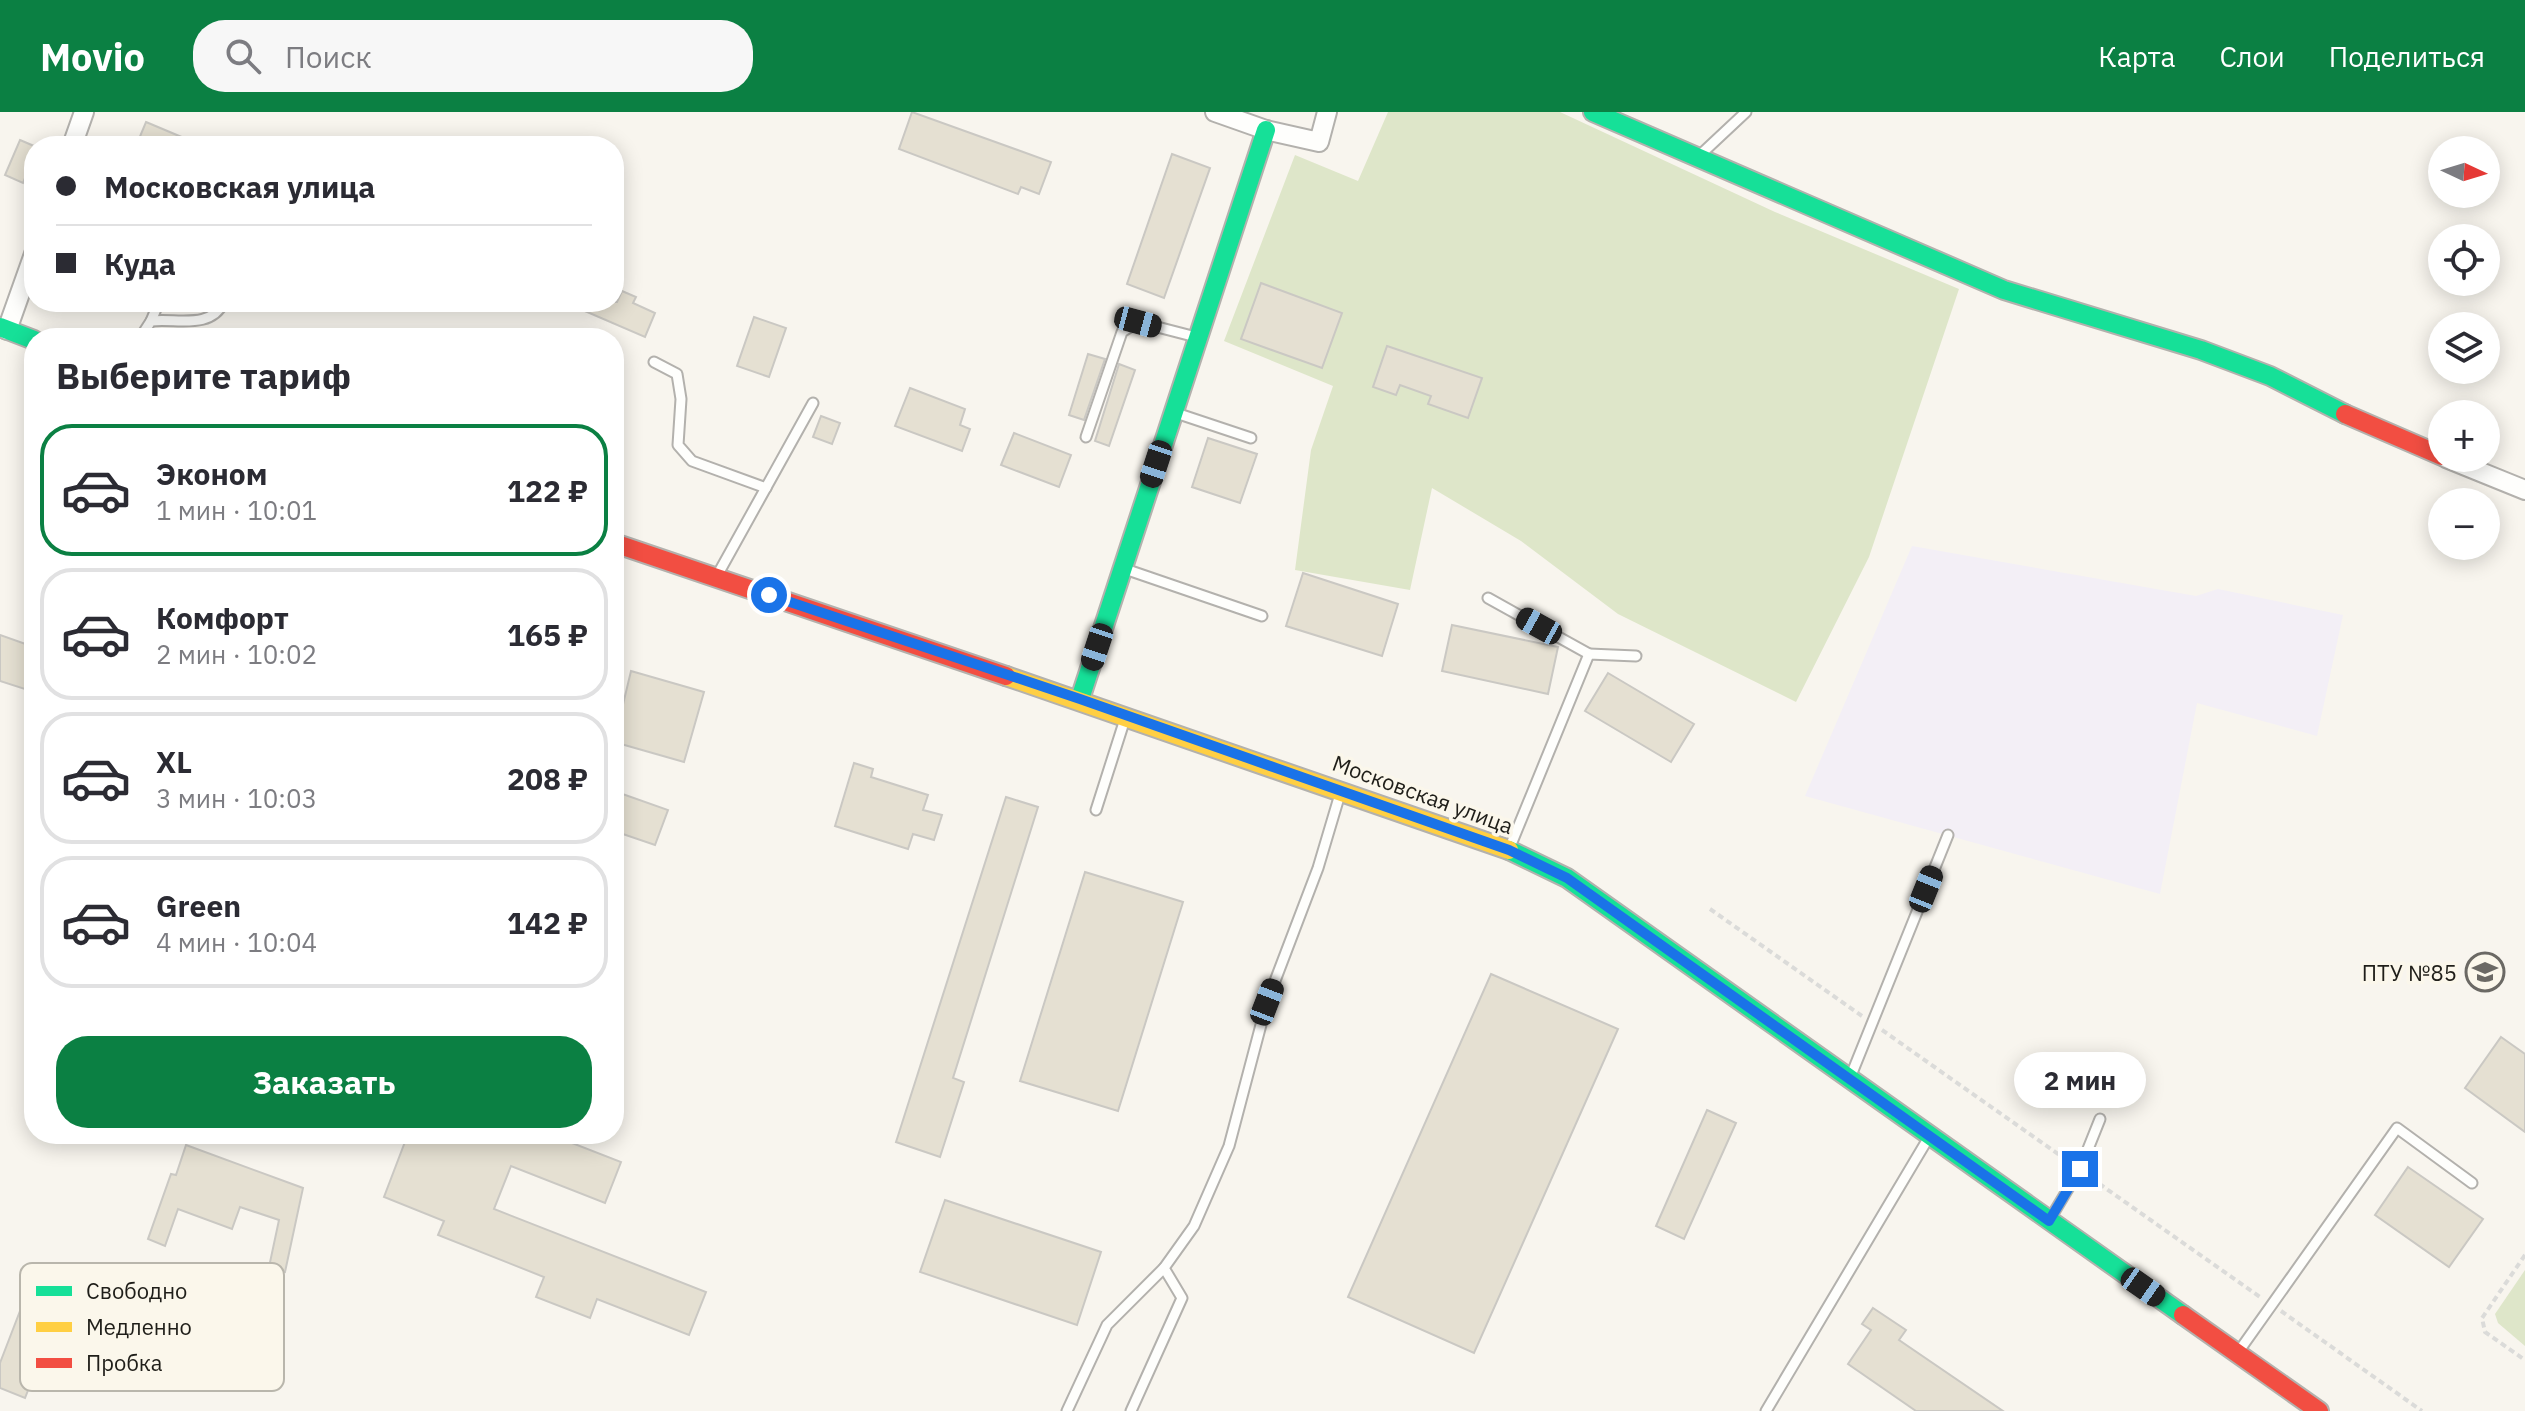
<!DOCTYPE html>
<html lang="ru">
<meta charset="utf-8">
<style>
:root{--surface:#fff;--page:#f7f7f7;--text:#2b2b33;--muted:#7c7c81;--line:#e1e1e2;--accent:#0b8043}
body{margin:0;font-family:"IBM Plex Sans",sans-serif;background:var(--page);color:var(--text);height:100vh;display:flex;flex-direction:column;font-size:30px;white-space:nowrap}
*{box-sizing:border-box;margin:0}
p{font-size:26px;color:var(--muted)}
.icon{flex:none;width:44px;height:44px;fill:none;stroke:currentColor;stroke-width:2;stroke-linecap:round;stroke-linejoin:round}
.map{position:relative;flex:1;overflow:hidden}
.sheet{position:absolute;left:24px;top:216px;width:600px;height:816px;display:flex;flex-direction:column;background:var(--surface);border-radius:32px;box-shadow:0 4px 20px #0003}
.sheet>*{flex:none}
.guide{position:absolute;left:24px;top:24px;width:600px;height:176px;border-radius:32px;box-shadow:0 4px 20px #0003;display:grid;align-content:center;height:176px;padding:0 32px;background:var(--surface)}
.needle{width:52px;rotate:94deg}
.fabs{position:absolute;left:2428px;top:24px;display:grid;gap:16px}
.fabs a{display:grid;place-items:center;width:72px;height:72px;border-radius:50%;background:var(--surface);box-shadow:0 4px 20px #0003;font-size:40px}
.end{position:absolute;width:36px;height:36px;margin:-18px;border:10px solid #1a73e8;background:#fff;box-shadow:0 0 0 4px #fff}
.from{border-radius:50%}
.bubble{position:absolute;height:56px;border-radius:28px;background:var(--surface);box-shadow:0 4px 20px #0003;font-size:26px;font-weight:800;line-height:56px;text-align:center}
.car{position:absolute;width:24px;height:48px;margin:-24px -12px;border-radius:10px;box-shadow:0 0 6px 2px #0007;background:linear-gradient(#222 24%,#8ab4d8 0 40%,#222 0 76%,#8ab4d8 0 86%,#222 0)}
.guide b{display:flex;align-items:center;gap:28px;height:76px;font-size:30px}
.guide b+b{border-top:2px solid var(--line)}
.guide i{width:20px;height:20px;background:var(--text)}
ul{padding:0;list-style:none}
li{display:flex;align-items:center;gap:24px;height:132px;margin:0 16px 12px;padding:0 16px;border:4px solid var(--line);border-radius:32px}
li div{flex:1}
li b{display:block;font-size:30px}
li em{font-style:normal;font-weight:800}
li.current{border-color:var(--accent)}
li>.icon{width:72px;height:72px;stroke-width:1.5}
h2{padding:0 32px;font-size:36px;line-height:96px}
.action{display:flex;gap:16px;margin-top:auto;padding:16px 32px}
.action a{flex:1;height:92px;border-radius:32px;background:var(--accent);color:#fff;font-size:32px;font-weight:800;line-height:92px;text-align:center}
header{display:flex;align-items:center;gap:48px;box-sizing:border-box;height:112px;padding:0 40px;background:var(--accent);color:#fff}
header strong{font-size:38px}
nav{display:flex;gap:44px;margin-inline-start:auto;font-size:28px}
.search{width:560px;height:72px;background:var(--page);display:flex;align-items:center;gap:20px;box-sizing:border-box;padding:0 28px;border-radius:32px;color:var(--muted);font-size:30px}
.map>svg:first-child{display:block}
</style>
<header>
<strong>Movio</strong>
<div class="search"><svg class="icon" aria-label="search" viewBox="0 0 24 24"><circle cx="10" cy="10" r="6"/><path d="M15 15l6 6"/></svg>Поиск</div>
<nav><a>Карта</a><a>Слои</a><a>Поделиться</a></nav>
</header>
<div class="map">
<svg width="2525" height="1299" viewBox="0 0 2525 1299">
<rect width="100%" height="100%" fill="#f8f5ee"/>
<polygon fill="#f3eff6" points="1912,434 2196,484 2218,477 2343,503 2317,624 2197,591 2160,782 1805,684"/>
<g fill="#dee6c9">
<polygon points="1388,0 1560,0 1775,100 1959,177 1869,445 1796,590 1618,502 1521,429 1432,376 1410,478 1295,458 1311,338 1333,274 1224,229 1295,43 1358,69"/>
<polygon points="2525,1158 2525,1234 2498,1211 2495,1202"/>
</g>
<g fill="#e5e0d2" stroke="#cac8c3" stroke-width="2">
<polygon points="912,0 1051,50 1039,82 1021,75 1018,82 899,37"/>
<polygon points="146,10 203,34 136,34"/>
<polygon points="20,28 34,34 34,45 23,71 5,63"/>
<polygon points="1172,42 1210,56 1164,186 1127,172"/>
<polygon points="1261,171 1342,201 1322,256 1241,227"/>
<polygon points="622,179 636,185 633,191 655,201 645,225 564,190 617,190"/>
<polygon points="754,205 786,216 769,265 737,254"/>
<polygon points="1387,234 1482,266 1468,306 1428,292 1431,284 1400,273 1396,283 1373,275"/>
<polygon points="1088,242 1105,247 1084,308 1069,303"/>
<polygon points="1119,252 1135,258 1109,334 1095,329"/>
<polygon points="910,276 965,297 960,313 970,317 962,339 895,314"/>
<polygon points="821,304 840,311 832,332 813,325"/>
<polygon points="1014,321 1071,343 1059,375 1001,353"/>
<polygon points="1208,326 1257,342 1240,391 1192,375"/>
<polygon points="1303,461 1398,492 1382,544 1286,514"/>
<polygon points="1452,513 1558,535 1548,582 1442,559"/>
<polygon points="0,523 34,535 34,580 0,569"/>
<polygon points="631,559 704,580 684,650 614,630"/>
<polygon points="1608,561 1694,612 1671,650 1585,599"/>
<polygon points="854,651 873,657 871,665 928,683 923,698 942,703 934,728 913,722 908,737 835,714"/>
<polygon points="614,679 668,698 655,733 614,719"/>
<polygon points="1006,685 1038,695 953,966 964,970 940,1045 896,1030"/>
<polygon points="1085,760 1183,790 1118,999 1020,969"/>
<polygon points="1491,862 1618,917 1474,1241 1348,1185"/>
<polygon points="2501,925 2525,942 2525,1020 2465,976"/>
<polygon points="1707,998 1736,1011 1684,1127 1656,1114"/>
<polygon points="408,1022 549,1022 621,1050 605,1091 511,1054 494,1097 706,1180 689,1223 597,1187 590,1206 536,1185 544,1165 438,1123 444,1109 384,1085"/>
<polygon points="186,1033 303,1076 285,1160 269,1155 279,1108 240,1095 232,1117 178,1097 165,1134 148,1127 171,1062 176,1063"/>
<polygon points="2408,1055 2483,1107 2449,1155 2375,1103"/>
<polygon points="945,1088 1101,1140 1077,1213 920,1160"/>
<polygon points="30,1173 64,1186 25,1286 0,1276 0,1251"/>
<polygon points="1873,1196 1906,1218 1899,1228 2003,1299 1916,1299 1848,1252 1871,1218 1862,1212"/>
</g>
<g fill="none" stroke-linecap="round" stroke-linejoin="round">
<g stroke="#b3b1ad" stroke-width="13">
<g id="lane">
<polyline points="1699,44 1746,0"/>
<polyline points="151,209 159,190"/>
<path d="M140 226 151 209C177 206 210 218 224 190"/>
<polyline points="654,250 677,262 681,287 678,333 692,349 766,376"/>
<polyline points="1176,301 1251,326"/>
<polyline points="1086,325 1122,220 1138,210 1196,225"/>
<polyline points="1125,457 1262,504"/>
<polyline points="718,462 813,291"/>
<polyline points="1488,486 1589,542"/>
<polyline points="1096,698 1125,607"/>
<polyline points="1510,735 1589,542 1636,544"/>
<polyline points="1850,966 1948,723"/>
<polyline points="2050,1107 2080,1057 2100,1007"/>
<polyline points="2239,1239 2397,1016 2472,1071"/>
<polyline points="1067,1299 1107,1213 1164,1156"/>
<polyline points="1131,1299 1182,1186 1164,1156 1194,1114 1229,1034 1267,890 1318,756 1340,682"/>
<polyline points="1766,1299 1929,1025"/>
</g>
</g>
<g stroke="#b3b1ad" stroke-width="22">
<g id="street">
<polyline points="1215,0 1266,18 1319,30 1327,0"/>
<polyline points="72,34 84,0"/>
<polyline points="7,218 34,142"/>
<polyline points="2446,346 2525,378"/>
</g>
</g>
<g stroke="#b3b1ad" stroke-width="22">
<g id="fast">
<polyline points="1593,0 2004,178 2201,238 2270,264 2345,302"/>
<polyline points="0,215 34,228"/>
<polyline points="1080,587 1266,18"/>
<polyline points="1509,738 1567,766 2183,1203"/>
</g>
</g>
<g stroke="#b3b1ad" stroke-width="22">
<polyline id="slow" points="1006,564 1509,738"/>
</g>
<g stroke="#b3b1ad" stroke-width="22">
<g id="jam">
<polyline points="2345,302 2442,344"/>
<polyline points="614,431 1006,564"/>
<polyline points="2183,1203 2319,1299"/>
</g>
</g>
<g stroke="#dbdbd9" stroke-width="4" stroke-dasharray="6 4" stroke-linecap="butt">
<polyline points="1710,797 1862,904"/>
<polyline points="1882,918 2068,1049"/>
<polyline points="2091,1066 2260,1185"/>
<polyline points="2525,1143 2482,1206 2485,1220 2525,1248"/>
<polyline points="2281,1199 2422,1299"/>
</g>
<use href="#lane" stroke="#fefefc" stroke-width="9"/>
<use href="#street" stroke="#fefefc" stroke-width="18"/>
<use href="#fast" stroke="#16e098" stroke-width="18"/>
<use href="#slow" stroke="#ffcf43" stroke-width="18"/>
<use href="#jam" stroke="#f24e42" stroke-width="18"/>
</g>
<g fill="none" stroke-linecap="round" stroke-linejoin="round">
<polyline stroke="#1a73e8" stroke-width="10" points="769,483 1080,587 1509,738 1567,766 2049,1109 2080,1057"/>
</g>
<defs>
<g id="university-ring" transform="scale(2)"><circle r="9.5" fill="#fbf7eb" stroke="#6b6964" stroke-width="1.5"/><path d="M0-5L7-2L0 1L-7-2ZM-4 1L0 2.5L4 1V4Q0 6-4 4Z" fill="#6b6964"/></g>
</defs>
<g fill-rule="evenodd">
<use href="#university-ring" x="2485" y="860"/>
</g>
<g text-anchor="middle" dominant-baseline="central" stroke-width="7" stroke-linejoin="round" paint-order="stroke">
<g font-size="22" fill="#1f1e19" stroke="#fbf7eb">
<text transform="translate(1423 682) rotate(20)">Московская улица</text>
</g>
<g font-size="22" fill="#1f1e19" stroke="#fbf7eb" text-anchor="end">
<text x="2457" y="860">ПТУ №85</text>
</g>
</g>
<rect x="20" y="1151" width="264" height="128" rx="12" fill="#fbf7eb" stroke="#b9b6ac" stroke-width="2"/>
<rect x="36" y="1174" width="36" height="10" fill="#16e098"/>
<rect x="36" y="1210" width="36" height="10" fill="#ffcf43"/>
<rect x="36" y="1246" width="36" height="10" fill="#f24e42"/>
<g font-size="22" fill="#1f1e19">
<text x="86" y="1187">Свободно</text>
<text x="86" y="1223">Медленно</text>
<text x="86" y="1259">Пробка</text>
</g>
</svg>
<div class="fabs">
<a><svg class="needle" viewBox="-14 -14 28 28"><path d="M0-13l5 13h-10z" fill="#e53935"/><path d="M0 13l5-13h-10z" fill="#7c7c81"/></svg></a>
<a><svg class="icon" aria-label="locate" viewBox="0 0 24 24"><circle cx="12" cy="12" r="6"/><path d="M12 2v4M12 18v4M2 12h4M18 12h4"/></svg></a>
<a><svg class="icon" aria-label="layers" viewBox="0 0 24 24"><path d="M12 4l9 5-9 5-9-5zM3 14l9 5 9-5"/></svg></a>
<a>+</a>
<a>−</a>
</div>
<i class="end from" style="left:769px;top:483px"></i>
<i class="end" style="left:2080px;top:1057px"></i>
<div class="bubble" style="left:2014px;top:940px;width:132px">2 мин</div>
<i class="car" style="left:1138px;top:210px;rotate:105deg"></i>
<i class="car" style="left:1156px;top:352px;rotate:198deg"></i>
<i class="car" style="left:1539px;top:514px;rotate:299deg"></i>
<i class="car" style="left:1097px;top:535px;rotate:198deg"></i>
<i class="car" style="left:1926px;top:777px;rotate:22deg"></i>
<i class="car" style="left:1267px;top:890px;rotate:21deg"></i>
<i class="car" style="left:2143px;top:1175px;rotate:125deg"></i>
<div class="guide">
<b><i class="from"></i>Московская улица</b>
<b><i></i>Куда</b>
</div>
<section class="sheet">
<h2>Выберите тариф</h2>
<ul>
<li class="current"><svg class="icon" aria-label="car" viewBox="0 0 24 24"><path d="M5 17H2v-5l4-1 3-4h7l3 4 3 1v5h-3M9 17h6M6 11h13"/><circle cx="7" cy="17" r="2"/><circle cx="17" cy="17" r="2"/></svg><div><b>Эконом</b><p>1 мин · 10:01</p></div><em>122 ₽</em></li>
<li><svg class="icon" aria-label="car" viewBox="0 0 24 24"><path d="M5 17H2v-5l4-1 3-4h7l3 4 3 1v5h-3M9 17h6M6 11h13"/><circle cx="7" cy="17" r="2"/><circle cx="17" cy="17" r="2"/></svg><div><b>Комфорт</b><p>2 мин · 10:02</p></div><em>165 ₽</em></li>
<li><svg class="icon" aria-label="car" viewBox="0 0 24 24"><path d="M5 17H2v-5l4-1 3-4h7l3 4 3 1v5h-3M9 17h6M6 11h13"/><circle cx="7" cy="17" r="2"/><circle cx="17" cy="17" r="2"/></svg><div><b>XL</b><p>3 мин · 10:03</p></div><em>208 ₽</em></li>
<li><svg class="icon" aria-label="car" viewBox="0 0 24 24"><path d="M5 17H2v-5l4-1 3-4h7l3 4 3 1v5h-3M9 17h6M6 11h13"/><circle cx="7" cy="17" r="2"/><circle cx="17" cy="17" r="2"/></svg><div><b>Green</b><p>4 мин · 10:04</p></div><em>142 ₽</em></li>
</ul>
<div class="action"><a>Заказать</a></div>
</section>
</div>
